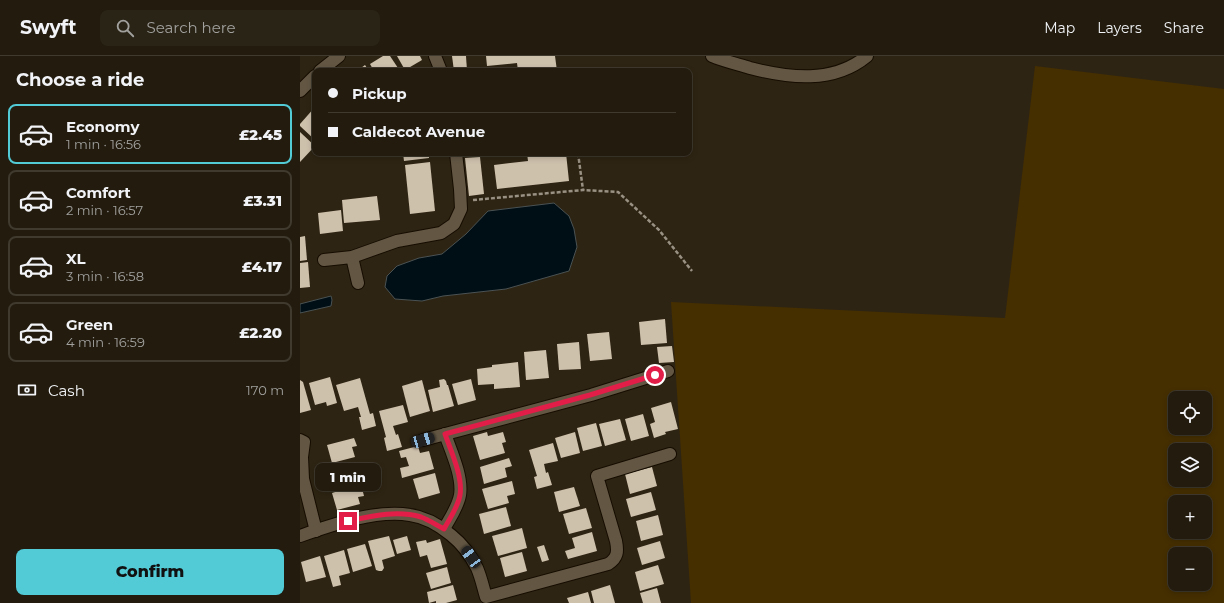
<!DOCTYPE html>
<meta charset="utf-8">
<style>
:root{--surface:#221b0e;--page:#2a2417;--text:#f1f3f6;--muted:#a2a19e;--line:#3f392e;--accent:#52cbd7}
body{margin:0;font-family:Montserrat,sans-serif;background:var(--page);color:var(--text);height:100vh;display:flex;flex-direction:column;font-size:15px;white-space:nowrap}
*{box-sizing:border-box;margin:0}
p{font-size:13px;color:var(--muted)}
.icon{flex:none;width:22px;height:22px;fill:none;stroke:currentColor;stroke-width:2;stroke-linecap:round;stroke-linejoin:round}
.map{position:relative;flex:1;overflow:hidden}
.panel{display:flex;flex-direction:column;background:var(--surface);width:300px}
.panel>*{flex:none}
.top-card{position:absolute;left:12px;top:12px;width:380px;height:88px;border-radius:8px;box-shadow:0 2px 6px #0003,0 0 0 1px var(--line);display:grid;align-content:center;height:88px;padding:0 16px;background:var(--surface)}
.fabs{position:absolute;left:868px;top:335px;display:grid;gap:8px}
.fabs a{display:grid;place-items:center;width:44px;height:44px;border-radius:8px;background:var(--surface);box-shadow:0 2px 6px #0003,0 0 0 1px var(--line);font-size:20px}
.end{position:absolute;width:18px;height:18px;margin:-9px;border:5px solid #e11d48;background:#fff;box-shadow:0 0 0 2px #fff}
.from{border-radius:50%}
.bubble{position:absolute;height:28px;border-radius:8px;background:var(--surface);box-shadow:0 2px 6px #0003,0 0 0 1px var(--line);font-size:13px;font-weight:800;line-height:28px;text-align:center}
.car{position:absolute;width:12px;height:24px;margin:-12px -6px;border-radius:5px;box-shadow:0 0 3px 1px #0007;background:linear-gradient(#222 24%,#8ab4d8 0 40%,#222 0 76%,#8ab4d8 0 86%,#222 0)}
.top-card b{display:flex;align-items:center;gap:14px;height:38px;font-size:15px}
.top-card b+b{border-top:1px solid var(--line)}
.top-card i{width:10px;height:10px;background:var(--text)}
ul{padding:0;list-style:none}
li{display:flex;align-items:center;gap:12px;height:60px;margin:0 8px 6px;padding:0 8px;border:2px solid var(--line);border-radius:8px}
li div{flex:1}
li b{display:block;font-size:15px}
li em{font-style:normal;font-weight:800}
li.on{border-color:var(--accent)}
li>.icon{width:36px;height:36px;stroke-width:1.5}
h2{padding:0 16px;font-size:18px;line-height:48px}
.pay{display:flex;align-items:center;gap:10px;height:44px;padding:0 16px;font-size:15px}
.pay p{margin-inline-start:auto}
.primary-button{display:flex;gap:8px;margin-top:auto;padding:8px 16px}
.primary-button a{flex:1;height:46px;border-radius:8px;background:var(--accent);color:#111;font-size:16px;font-weight:800;line-height:46px;text-align:center}
header{display:flex;align-items:center;gap:24px;box-sizing:border-box;height:56px;padding:0 20px;background:var(--surface);border-bottom:1px solid var(--line)}
header strong{font-size:19px}
nav{display:flex;gap:22px;margin-inline-start:auto;font-size:14px}
.search{width:280px;height:36px;background:var(--page);display:flex;align-items:center;gap:10px;box-sizing:border-box;padding:0 14px;border-radius:8px;color:var(--muted);font-size:15px}
main{display:flex;flex:1;min-height:0}
.map>svg:first-child{display:block}
</style>
<header>
<strong>Swyft</strong>
<div class="search"><svg class="icon" aria-label="search" viewBox="0 0 24 24"><circle cx="10" cy="10" r="6"/><path d="M15 15l6 6"/></svg>Search here</div>
<nav><a>Map</a><a>Layers</a><a>Share</a></nav>
</header>
<main>
<section class="panel">
<h2>Choose a ride</h2>
<ul>
<li class="on"><svg class="icon" aria-label="car" viewBox="0 0 24 24"><path d="M5 17H2v-5l4-1 3-4h7l3 4 3 1v5h-3M9 17h6M6 11h13"/><circle cx="7" cy="17" r="2"/><circle cx="17" cy="17" r="2"/></svg><div><b>Economy</b><p>1 min · 16:56</p></div><em>£2.45</em></li>
<li><svg class="icon" aria-label="car" viewBox="0 0 24 24"><path d="M5 17H2v-5l4-1 3-4h7l3 4 3 1v5h-3M9 17h6M6 11h13"/><circle cx="7" cy="17" r="2"/><circle cx="17" cy="17" r="2"/></svg><div><b>Comfort</b><p>2 min · 16:57</p></div><em>£3.31</em></li>
<li><svg class="icon" aria-label="car" viewBox="0 0 24 24"><path d="M5 17H2v-5l4-1 3-4h7l3 4 3 1v5h-3M9 17h6M6 11h13"/><circle cx="7" cy="17" r="2"/><circle cx="17" cy="17" r="2"/></svg><div><b>XL</b><p>3 min · 16:58</p></div><em>£4.17</em></li>
<li><svg class="icon" aria-label="car" viewBox="0 0 24 24"><path d="M5 17H2v-5l4-1 3-4h7l3 4 3 1v5h-3M9 17h6M6 11h13"/><circle cx="7" cy="17" r="2"/><circle cx="17" cy="17" r="2"/></svg><div><b>Green</b><p>4 min · 16:59</p></div><em>£2.20</em></li>
</ul>
<div class="pay"><svg class="icon" aria-label="cash" viewBox="0 0 24 24"><path d="M3 7h18v10H3z"/><circle cx="12" cy="12" r="2"/></svg>Cash<p>170 m</p></div>
<div class="primary-button"><a>Confirm</a></div>
</section>
<div class="map">
<svg width="924" height="547" viewBox="0 0 924 547">
<rect width="100%" height="100%" fill="#2e2413"/>
<path fill="#452f01" fill-rule="evenodd" d="M735 10 924 33V547H391L371 246 705 262ZM875 342H905V372H875ZM875 394H905V424H875ZM875 446H905V476H875ZM875 498H905V528H875Z"/>
<g fill="#000f15" stroke="#4a5253">
<polygon points="254,147 269,160 274,173 277,191 269,215 206,233 143,240 122,245 95,243 85,231 87,220 97,210 119,202 142,198 166,178 188,155"/>
<polygon points="31,240 32,244 31,250 0,257 0,248"/>
</g>
<g fill="#cec1ac">
<polygon points="83,0 90,0 100,15 74,15 70,8"/>
<polygon points="97,0 120,0 122,4 105,14"/>
<polygon points="152,0 166,0 167,15 154,15"/>
<polygon points="186,0 255,0 257,15 218,15 217,7 187,10"/>
<polygon points="65,9 69,15 57,15"/>
<polygon points="15,51 15,84 0,70 0,68"/>
<polygon points="0,76 15,90 0,106"/>
<polygon points="103,97 129,97 129,102 104,105"/>
<polygon points="227,97 266,97 269,125 197,133 194,109 228,105"/>
<polygon points="180,101 184,138 169,140 165,102"/>
<polygon points="130,106 135,155 110,158 105,109"/>
<polygon points="77,140 80,164 44,167 42,144"/>
<polygon points="41,154 43,175 20,178 18,157"/>
<polygon points="5,180 7,204 0,205 0,181"/>
<polygon points="8,206 10,231 0,232 0,207"/>
<polygon points="365,263 367,287 341,289 339,266"/>
<polygon points="309,276 312,303 290,305 287,278"/>
<polygon points="279,286 281,313 259,314 257,288"/>
<polygon points="372,290 374,306 359,307 357,291"/>
<polygon points="246,294 249,322 226,324 224,296"/>
<polygon points="218,306 220,331 194,333 194,328 178,329 177,313 192,311 192,309"/>
<polygon points="30,321 37,347 27,350 26,346 15,349 9,327"/>
<polygon points="60,322 70,358 73,357 76,370 62,374 59,361 61,361 58,351 44,355 36,329"/>
<polygon points="144,323 146,325 147,329 148,329 154,350 133,356 128,334 140,331 139,324"/>
<polygon points="171,323 176,344 158,349 152,328"/>
<polygon points="0,324 3,326 11,354 0,357"/>
<polygon points="122,324 130,355 110,361 102,330"/>
<polygon points="371,346 378,373 365,376 366,378 354,382 350,368 355,366 351,352"/>
<polygon points="103,349 108,366 93,370 96,379 98,378 102,391 87,395 84,382 86,381 79,355"/>
<polygon points="343,358 349,380 331,385 325,363"/>
<polygon points="320,363 326,384 305,390 299,368"/>
<polygon points="296,367 302,390 283,395 277,372"/>
<polygon points="187,376 188,380 203,376 206,386 202,387 205,397 180,404 173,380"/>
<polygon points="275,376 280,397 261,402 255,382"/>
<polygon points="54,382 57,390 52,391 55,401 32,407 27,389"/>
<polygon points="253,387 258,405 244,408 246,417 248,416 252,429 237,433 234,421 237,420 229,394"/>
<polygon points="118,390 120,397 129,395 134,413 102,422 100,412 109,410 106,401 101,402 99,395"/>
<polygon points="209,402 212,410 205,412 207,421 184,428 180,411"/>
<polygon points="49,407 54,426 31,432 26,414"/>
<polygon points="352,411 357,430 330,438 325,418"/>
<polygon points="135,417 140,437 119,443 113,423"/>
<polygon points="212,425 215,438 207,440 209,447 188,453 182,433"/>
<polygon points="61,428 64,440 58,441 60,448 37,454 32,437"/>
<polygon points="274,431 280,450 259,456 254,436"/>
<polygon points="351,436 356,454 331,461 326,443"/>
<polygon points="206,451 211,470 184,478 179,458"/>
<polygon points="286,452 292,472 269,478 263,458"/>
<polygon points="358,459 363,479 341,485 336,465"/>
<polygon points="222,472 227,492 198,500 192,480"/>
<polygon points="292,476 297,495 268,503 265,495 275,492 272,482"/>
<polygon points="89,480 95,500 82,504 84,512 82,515 79,515 76,514 68,485"/>
<polygon points="107,480 111,494 97,498 93,484"/>
<polygon points="140,483 147,508 131,512 127,499 120,501 116,486 126,484 127,487"/>
<polygon points="360,485 365,502 342,509 337,492"/>
<polygon points="65,488 72,510 53,516 47,493"/>
<polygon points="244,489 249,504 242,506 237,491"/>
<polygon points="44,494 50,517 39,520 41,529 33,531 24,500"/>
<polygon points="222,496 227,515 205,521 200,502"/>
<polygon points="20,500 26,521 6,526 1,506"/>
<polygon points="358,509 364,528 340,535 335,516"/>
<polygon points="147,511 151,527 131,533 126,517"/>
<polygon points="153,529 157,544 146,547 136,547 136,545 129,547 127,536"/>
<polygon points="310,529 315,547 294,547 291,535"/>
<polygon points="357,532 361,547 343,547 340,537"/>
<polygon points="288,536 291,547 269,547 267,542"/>
</g>
<g fill="none" stroke-linecap="round" stroke-linejoin="round">
<g stroke="#160d01" stroke-width="14">
<g id="minor">
<polyline points="135,0 141,15"/>
<path d="M412 0C424 5 437 8 450 12 489 22 533 28 567 0"/>
<polyline points="20,15 39,0"/>
<polyline points="0,35 15,20"/>
<polyline points="52,201 58,227"/>
<polyline points="24,204 52,201 97,185 141,177 154,168 161,153 160,133 156,97"/>
<polyline points="0,384 4,386 2,401 3,423 16,475"/>
<polyline points="123,384 291,339 368,315"/>
<path d="M144 473C150 462 158 451 160 439 163 421 151 395 145 378"/>
<path d="M0 480C31 469 77 453 110 459 125 461 139 469 151 479 161 487 171 500 177 512 181 521 183 531 186 541L308 508C318 502 318 495 316 485L297 420 370 398"/>
</g>
</g>
<g stroke="#999183" stroke-width="2.5" stroke-dasharray="4 2" stroke-linecap="butt">
<polyline points="278,97 283,134"/>
<polyline points="173,144 283,134 318,136 359,174 392,215"/>
</g>
<use href="#minor" stroke="#635744" stroke-width="12"/>
</g>
<g fill="none" stroke-linecap="round" stroke-linejoin="round">
<path stroke="#e11d48" stroke-width="5" d="M48 465C72 460 97 454 121 461 129 464 136 469 144 473 150 462 158 451 160 439 163 421 151 395 145 378L290 339 355 319"/>
</g>
</svg>
<div class="fabs">
<a><svg class="icon" aria-label="locate" viewBox="0 0 24 24"><circle cx="12" cy="12" r="6"/><path d="M12 2v4M12 18v4M2 12h4M18 12h4"/></svg></a>
<a><svg class="icon" aria-label="layers" viewBox="0 0 24 24"><path d="M12 4l9 5-9 5-9-5zM3 14l9 5 9-5"/></svg></a>
<a>+</a>
<a>−</a>
</div>
<i class="end from" style="left:355px;top:319px"></i>
<i class="end" style="left:48px;top:465px"></i>
<div class="bubble" style="left:15px;top:407px;width:66px">1 min</div>
<i class="car" style="left:123px;top:384px;rotate:74deg"></i>
<i class="car" style="left:171px;top:501px;rotate:324deg"></i>
<div class="top-card">
<b><i class="from"></i>Pickup</b>
<b><i></i>Caldecot Avenue</b>
</div>
</div>
</main>
